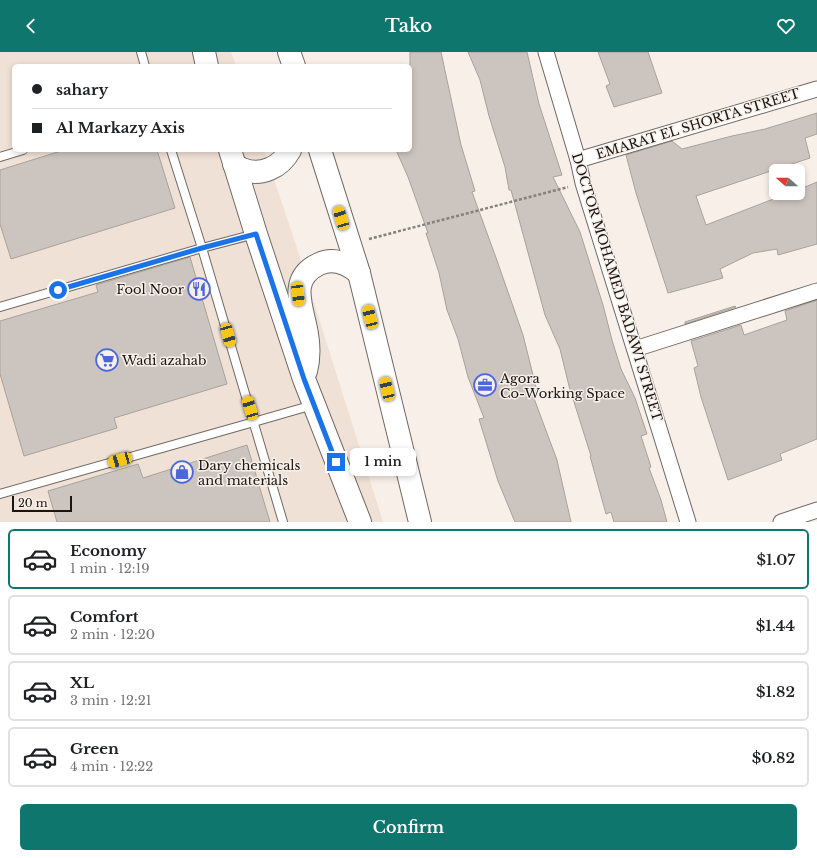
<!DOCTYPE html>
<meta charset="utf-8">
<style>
:root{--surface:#fff;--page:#f2f2f2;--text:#202124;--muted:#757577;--line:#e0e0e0;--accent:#0f766e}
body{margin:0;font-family:"Libre Baskerville",serif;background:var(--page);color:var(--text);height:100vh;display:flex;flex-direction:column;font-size:15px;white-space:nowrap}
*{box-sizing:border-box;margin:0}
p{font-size:13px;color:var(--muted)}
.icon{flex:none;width:22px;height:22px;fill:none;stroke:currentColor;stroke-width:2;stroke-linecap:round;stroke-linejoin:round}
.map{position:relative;height:470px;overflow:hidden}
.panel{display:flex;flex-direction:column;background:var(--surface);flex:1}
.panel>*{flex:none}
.top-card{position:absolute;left:12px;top:12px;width:400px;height:88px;border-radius:6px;box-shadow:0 2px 6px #0003;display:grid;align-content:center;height:88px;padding:0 20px;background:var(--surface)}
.needle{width:26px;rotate:290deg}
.tools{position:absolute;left:769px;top:112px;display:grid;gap:8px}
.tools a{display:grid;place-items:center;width:36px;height:36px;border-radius:6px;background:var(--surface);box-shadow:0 2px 6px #0003;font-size:20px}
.scale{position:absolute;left:12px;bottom:10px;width:60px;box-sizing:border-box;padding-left:4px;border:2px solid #181513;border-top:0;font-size:11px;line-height:14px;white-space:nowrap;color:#181513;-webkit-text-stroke:3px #f7efe8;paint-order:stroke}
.end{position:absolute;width:18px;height:18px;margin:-9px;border:5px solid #1a73e8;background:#fff;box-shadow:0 0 0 2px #fff}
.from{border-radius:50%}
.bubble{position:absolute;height:28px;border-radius:6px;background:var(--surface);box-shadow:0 2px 6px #0003;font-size:13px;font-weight:600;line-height:28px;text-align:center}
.car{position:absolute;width:12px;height:24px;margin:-12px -6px;border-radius:5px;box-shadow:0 0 3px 1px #0007;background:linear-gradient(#f5c518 24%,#345 0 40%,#f5c518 0 76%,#345 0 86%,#f5c518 0)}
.top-card b{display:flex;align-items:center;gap:14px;height:38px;font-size:15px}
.top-card b+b{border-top:1px solid var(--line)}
.top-card i{width:10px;height:10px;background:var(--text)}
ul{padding:7px 0 0;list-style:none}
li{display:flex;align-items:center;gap:12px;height:60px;margin:0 8px 6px;padding:0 12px;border:2px solid var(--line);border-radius:6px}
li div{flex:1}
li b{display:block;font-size:15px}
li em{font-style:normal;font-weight:600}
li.selected{border-color:var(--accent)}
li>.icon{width:36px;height:36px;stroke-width:1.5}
.primary-button{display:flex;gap:8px;margin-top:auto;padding:8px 20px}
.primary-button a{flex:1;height:46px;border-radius:6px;background:var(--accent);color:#fff;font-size:16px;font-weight:600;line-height:46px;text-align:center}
header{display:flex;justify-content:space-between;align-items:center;height:52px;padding:0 20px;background:var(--accent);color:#fff;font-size:18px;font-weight:600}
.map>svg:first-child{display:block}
</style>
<header><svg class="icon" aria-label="back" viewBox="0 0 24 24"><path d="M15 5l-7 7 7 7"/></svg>Tako<svg class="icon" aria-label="heart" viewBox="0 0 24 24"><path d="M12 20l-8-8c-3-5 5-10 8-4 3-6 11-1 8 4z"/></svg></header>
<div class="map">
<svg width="817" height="470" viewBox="0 0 817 470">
<rect width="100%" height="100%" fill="#f7efe8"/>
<polygon fill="#f0e1d6" points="0,0 231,0 236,14 14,14 14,98 264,98 295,190 383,470 0,470"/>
<g fill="#ccc4be" stroke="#a9a29c">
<polygon points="410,0 441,0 461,93 475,139 472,140 495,203 508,240 523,283 537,339 532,341 557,408 571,470 515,470 498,429 479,367 484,366 468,325 458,287 447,258 439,221 426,181 428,181 408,125 396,98 410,98"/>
<polygon points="468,0 527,0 539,52 562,123 553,125 580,180 603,253 612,288 621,317 635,346 647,382 641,384 651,415 649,416 661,448 667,470 614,470 611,460 606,462 590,404 591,404 569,334 560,297 545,263 511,138 509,138 505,115 489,64 480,28"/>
<polygon points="598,0 648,0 662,41 614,55 606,34 610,32"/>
<polygon points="817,61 817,82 805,86 810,106 696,144 706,173 789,141 798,141 798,138 817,130 817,192 778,203 777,197 753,201 720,217 723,226 668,241 636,141 626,103 672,89 682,97 732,84 765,77"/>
<polygon points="64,98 157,98 175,156 11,207 0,172 0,118"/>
<polygon points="190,205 227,332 114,366 117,376 24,404 0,322 0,269 98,240 96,233"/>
<polygon points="817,248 817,387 780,402 782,408 728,428 701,345 694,316 698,314 691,289 741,273 744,283 787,268 785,259"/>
<polygon points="735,254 736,255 685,272 685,270"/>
<polygon points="247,393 270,470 57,470 48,439 138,412 143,426"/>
</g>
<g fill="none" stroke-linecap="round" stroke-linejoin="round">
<g stroke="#706964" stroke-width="10">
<g id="service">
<polyline points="141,0 145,14"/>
<polyline points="171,98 202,196 283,470"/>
<polyline points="0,105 23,98"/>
<polyline points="0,255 202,196 255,182"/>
<polyline points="0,442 254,370 313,353"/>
</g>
</g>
<g stroke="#706964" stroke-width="17">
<g id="minor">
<polyline points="546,0 578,108 583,131 688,470"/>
<polyline points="578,108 817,37"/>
<polyline points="635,297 817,239"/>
<polyline points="781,470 817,458"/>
</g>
</g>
<g stroke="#706964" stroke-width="24">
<g id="secondary">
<polyline points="204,0 207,14"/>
<polyline points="289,0 294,14"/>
<polyline points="230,98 256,182 304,327 360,470"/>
<polyline points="320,98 359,221 420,470"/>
<path d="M234 112C236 114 239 116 242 117 261 125 281 115 290 98"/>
<path d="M306 319C309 308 309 294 307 282 303 256 287 227 319 212 334 205 348 212 359 221"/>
</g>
</g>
<polyline stroke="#86817c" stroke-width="2.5" stroke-dasharray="3 2" stroke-linecap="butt" points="369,187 568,135"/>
<use href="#service" stroke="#fff" stroke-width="8"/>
<use href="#minor" stroke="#fff" stroke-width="15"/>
<use href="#secondary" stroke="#fff" stroke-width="22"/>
</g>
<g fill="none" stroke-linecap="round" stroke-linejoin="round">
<polyline stroke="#1a73e8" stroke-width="5" points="58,238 202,196 256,182 304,327 336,410"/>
</g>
<defs>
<g id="restaurant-ring" transform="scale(1.15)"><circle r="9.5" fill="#f7efe8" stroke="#4b67db" stroke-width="1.5"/><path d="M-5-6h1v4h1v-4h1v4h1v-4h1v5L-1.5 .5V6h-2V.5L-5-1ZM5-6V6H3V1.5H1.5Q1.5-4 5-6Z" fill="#4b67db"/></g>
<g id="supermarket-ring" transform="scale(1.15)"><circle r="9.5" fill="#f7efe8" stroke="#4b67db" stroke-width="1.5"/><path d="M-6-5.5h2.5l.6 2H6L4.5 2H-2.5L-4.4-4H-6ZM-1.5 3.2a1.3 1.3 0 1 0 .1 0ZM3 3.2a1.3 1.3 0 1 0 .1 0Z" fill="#4b67db"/></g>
<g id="office-ring" transform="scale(1.15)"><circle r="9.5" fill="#f7efe8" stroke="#4b67db" stroke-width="1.5"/><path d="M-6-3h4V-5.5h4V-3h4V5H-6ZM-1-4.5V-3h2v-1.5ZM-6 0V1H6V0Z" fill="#4b67db"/></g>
<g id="shop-ring" transform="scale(1.15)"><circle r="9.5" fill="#f7efe8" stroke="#4b67db" stroke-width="1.5"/><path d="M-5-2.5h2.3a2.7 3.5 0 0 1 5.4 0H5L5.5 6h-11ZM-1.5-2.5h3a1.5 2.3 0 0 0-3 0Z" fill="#4b67db"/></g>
</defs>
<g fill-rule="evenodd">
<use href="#restaurant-ring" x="199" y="237"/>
<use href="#supermarket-ring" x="107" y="308"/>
<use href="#office-ring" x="485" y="333"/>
<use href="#shop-ring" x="182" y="420"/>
</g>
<g text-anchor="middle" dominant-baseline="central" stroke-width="3" stroke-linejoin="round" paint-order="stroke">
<g font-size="13" fill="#181513" stroke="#f7efe8">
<text transform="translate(698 72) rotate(-17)">EMARAT EL SHORTA STREET</text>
<text transform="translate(617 235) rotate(73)">DOCTOR MOHAMED BADAWI STREET</text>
</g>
<g font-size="13" fill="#181513" stroke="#f7efe8" text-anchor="start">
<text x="184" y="237" text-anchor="end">Fool Noor</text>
<text x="122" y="308">Wadi azahab</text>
<text x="500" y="326">Agora<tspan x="500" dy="15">Co-Working Space</tspan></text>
<text x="198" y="413">Dary chemicals<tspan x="198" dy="15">and materials</tspan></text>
</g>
</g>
</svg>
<div class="tools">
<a><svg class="needle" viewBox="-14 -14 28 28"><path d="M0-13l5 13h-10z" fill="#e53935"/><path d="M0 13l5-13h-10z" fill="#757577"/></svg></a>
</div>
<div class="scale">20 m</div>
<i class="end from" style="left:58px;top:238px"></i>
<i class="end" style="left:336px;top:410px"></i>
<div class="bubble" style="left:350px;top:396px;width:66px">1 min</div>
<i class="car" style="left:341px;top:166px;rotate:343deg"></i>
<i class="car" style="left:298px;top:242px;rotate:173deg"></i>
<i class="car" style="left:370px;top:265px;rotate:346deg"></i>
<i class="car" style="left:228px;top:283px;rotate:164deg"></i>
<i class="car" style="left:387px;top:337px;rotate:346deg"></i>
<i class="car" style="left:250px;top:356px;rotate:343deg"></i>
<i class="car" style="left:120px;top:408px;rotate:254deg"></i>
<div class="top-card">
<b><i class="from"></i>sahary</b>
<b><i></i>Al Markazy Axis</b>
</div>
</div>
<section class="panel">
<ul>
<li class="selected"><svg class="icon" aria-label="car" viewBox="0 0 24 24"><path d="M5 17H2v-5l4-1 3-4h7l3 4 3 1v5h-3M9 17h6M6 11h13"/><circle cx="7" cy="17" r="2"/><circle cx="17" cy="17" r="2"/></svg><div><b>Economy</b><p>1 min · 12:19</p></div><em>$1.07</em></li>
<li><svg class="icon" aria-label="car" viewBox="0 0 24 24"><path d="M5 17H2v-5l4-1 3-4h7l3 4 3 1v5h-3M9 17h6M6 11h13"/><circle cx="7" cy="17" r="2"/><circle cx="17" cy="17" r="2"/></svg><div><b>Comfort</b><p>2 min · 12:20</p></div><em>$1.44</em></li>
<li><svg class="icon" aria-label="car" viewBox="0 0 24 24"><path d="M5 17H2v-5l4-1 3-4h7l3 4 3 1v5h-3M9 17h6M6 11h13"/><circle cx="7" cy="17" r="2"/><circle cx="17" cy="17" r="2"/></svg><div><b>XL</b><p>3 min · 12:21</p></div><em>$1.82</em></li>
<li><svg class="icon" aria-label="car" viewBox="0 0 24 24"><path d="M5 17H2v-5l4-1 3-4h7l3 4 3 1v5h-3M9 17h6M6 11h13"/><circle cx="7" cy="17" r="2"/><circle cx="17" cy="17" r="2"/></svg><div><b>Green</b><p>4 min · 12:22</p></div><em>$0.82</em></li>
</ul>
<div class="primary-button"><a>Confirm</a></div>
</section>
